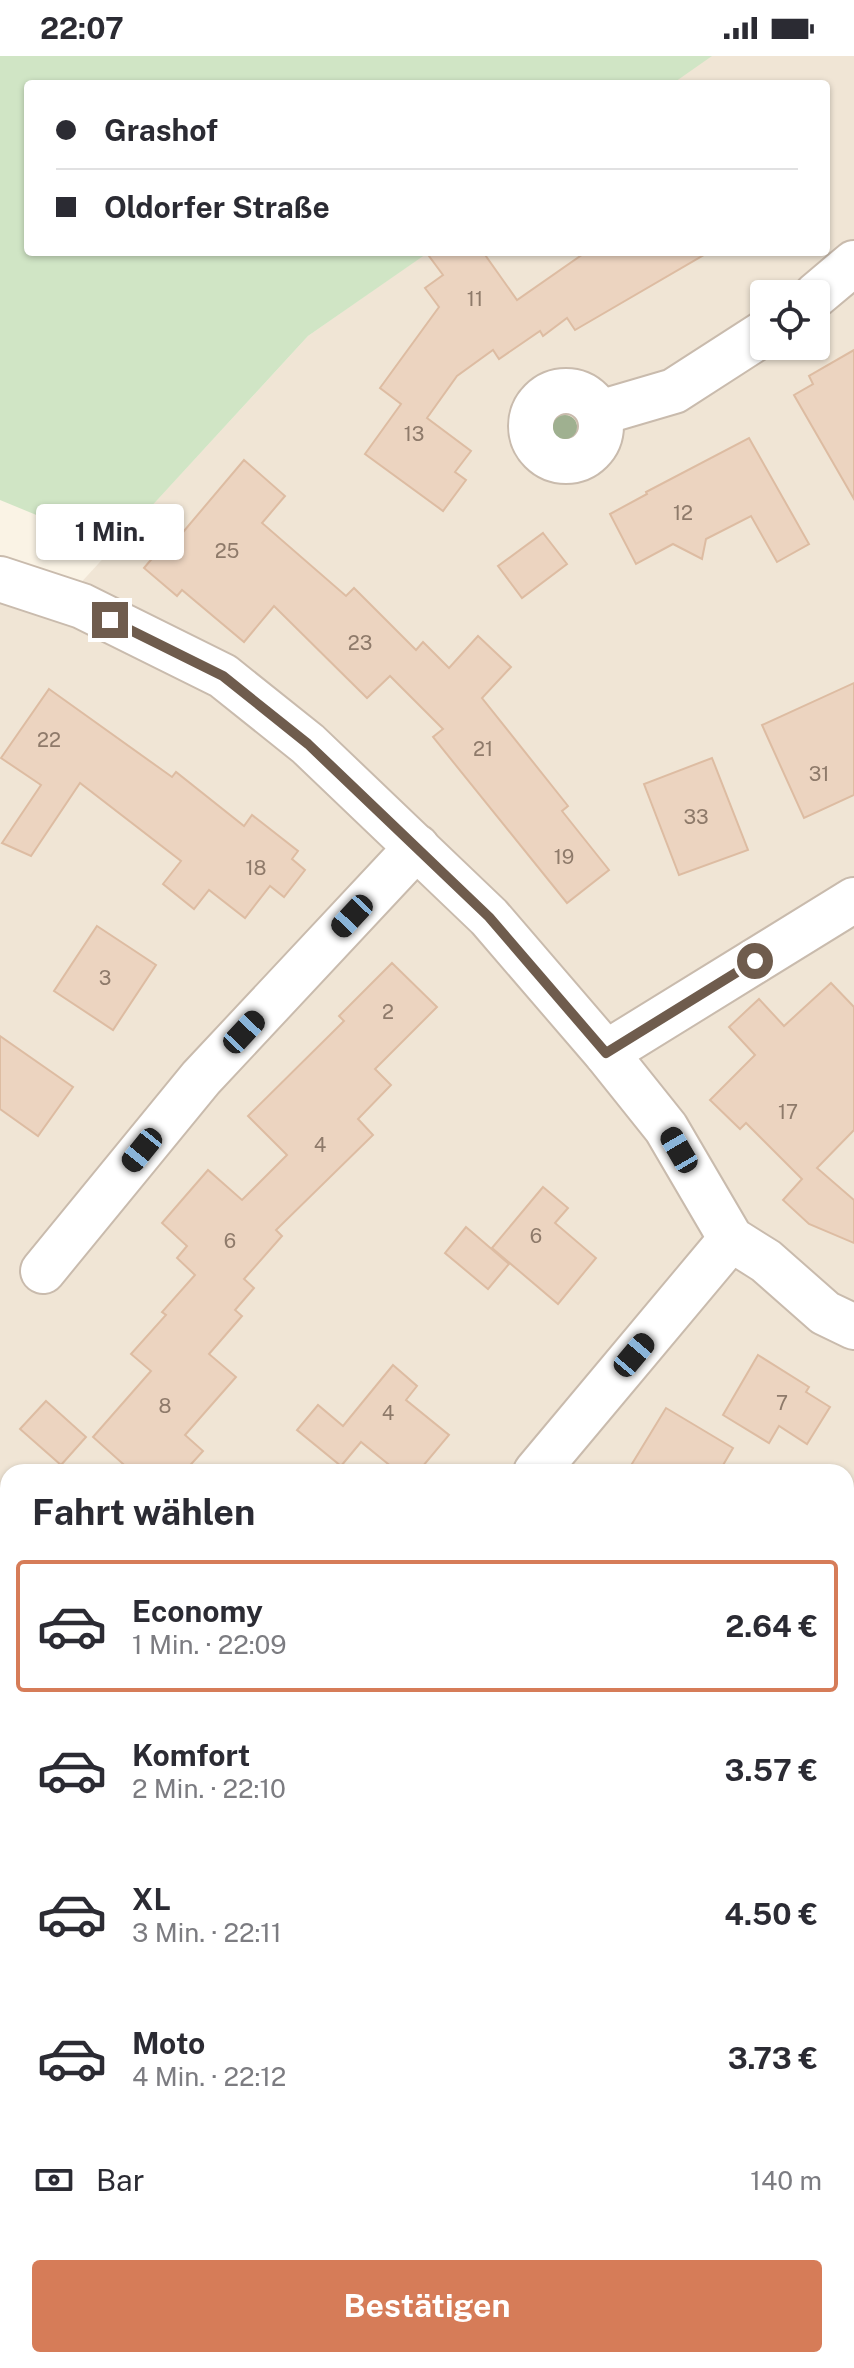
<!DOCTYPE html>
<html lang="de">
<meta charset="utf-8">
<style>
:root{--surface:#fff;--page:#f2f2f3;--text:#2b2b33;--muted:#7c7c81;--line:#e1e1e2;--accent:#d67c58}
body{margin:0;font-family:"Public Sans",sans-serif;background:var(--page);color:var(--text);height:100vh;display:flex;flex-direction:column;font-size:30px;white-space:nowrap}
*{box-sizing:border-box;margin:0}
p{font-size:26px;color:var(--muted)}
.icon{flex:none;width:44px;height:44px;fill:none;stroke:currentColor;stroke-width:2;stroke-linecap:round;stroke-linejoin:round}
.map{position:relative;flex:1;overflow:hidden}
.panel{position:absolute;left:0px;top:1408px;width:854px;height:904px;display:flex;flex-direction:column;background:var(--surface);border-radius:24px 24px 0 0;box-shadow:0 2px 6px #0004}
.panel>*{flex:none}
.guide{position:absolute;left:24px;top:24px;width:806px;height:176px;border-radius:8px;box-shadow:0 2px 6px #0004;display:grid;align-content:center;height:176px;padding:0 32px;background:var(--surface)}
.buttons{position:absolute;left:750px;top:224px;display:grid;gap:16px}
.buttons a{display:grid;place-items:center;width:80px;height:80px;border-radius:8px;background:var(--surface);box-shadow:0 2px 6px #0004;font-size:40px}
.end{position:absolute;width:36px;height:36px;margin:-18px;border:10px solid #6f5c4d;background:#fff;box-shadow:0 0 0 4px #fff}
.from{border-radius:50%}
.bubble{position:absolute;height:56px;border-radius:8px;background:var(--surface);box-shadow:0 2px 6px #0004;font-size:26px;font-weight:700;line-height:56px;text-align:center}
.car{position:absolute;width:24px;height:48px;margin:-24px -12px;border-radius:10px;box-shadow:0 0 6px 2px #0007;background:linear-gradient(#222 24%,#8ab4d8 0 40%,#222 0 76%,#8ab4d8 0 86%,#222 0)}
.guide b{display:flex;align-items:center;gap:28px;height:76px;font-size:30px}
.guide b+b{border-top:2px solid var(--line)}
.guide i{width:20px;height:20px;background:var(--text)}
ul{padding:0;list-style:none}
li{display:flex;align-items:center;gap:24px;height:132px;margin:0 16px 12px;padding:0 16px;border:4px solid transparent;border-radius:8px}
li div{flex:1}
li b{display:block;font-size:30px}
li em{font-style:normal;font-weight:700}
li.current{border-color:var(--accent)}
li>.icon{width:72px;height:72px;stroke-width:1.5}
h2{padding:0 32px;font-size:36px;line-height:96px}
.pay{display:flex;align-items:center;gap:20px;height:88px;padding:0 32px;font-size:30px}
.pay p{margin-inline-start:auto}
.button{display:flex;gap:16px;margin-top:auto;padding:16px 32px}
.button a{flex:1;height:92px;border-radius:8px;background:var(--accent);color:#fff;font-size:32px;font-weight:700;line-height:92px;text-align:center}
.status{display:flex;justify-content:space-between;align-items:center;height:56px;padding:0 40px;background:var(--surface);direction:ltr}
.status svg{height:22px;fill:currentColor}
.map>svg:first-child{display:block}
</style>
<div class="status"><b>22:07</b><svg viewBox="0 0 49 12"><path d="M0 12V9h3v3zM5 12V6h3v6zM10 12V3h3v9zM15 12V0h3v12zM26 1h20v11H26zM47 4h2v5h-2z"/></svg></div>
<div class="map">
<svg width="854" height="2312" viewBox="0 0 854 2312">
<rect width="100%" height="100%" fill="#faf3e5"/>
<path fill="#f0e5d5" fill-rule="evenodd" d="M708 0H854V2312H0V1943L8 1929V2304H846V1416H8V1684L0 1682V526L64 545 308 280 428 196H826V28H668ZM764 238H816V290H764Z"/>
<polygon fill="#f9e5da" points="0,1771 8,1773 8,1920 0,1933"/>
<polygon fill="#d0e5c5" points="0,0 712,0 672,28 28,28 28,196 429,196 308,280 114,491 0,444"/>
<g fill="#ecd4c0" stroke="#ddbca2" stroke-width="2">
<polygon points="426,196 483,196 517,244 586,196 709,196 575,274 567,262 543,280 540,275 499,303 493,294 457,320 427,362 471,395 455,416 466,424 443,455 365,398 401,348 380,332 439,251 425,232 443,219"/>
<polygon points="854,294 854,443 794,339 813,328 809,320"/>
<polygon points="749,382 809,488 777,506 751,460 706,483 702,503 673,488 636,508 610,458 647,438 646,436"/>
<polygon points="244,404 285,440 262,467 346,540 354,532 416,594 423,586 449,612 478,580 511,611 482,642 568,750 562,755 609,814 567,847 433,681 443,673 390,620 367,642 274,550 244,586 182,534 177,540 144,512 168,484 173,488"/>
<polygon points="543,477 567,508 522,542 498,510"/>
<polygon points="854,627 854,739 804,762 762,669"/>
<polygon points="49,633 172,721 176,716 244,770 252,759 298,795 292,803 305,814 284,841 270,830 245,862 209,834 194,853 163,828 181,805 80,727 31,800 2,787 41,729 1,702"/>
<polygon points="712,702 748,794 679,819 644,728"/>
<polygon points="97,870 156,909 113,974 54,935"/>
<polygon points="392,907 437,951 375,1013 391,1029 358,1063 373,1079 276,1174 282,1180 244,1223 254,1232 235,1254 242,1260 209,1298 236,1321 185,1379 203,1395 184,1416 132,1416 93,1381 151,1315 131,1298 166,1259 162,1256 195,1219 177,1202 187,1190 162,1167 208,1114 242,1144 287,1099 248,1060 344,965 339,960"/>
<polygon points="831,927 854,951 854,1074 817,1112 854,1144 854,1187 809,1168 783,1144 802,1123 746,1067 740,1073 710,1044 755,999 729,971 759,943 784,970"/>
<polygon points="0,980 73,1031 38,1080 0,1053"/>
<polygon points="543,1131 568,1152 555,1167 596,1202 558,1248 492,1192"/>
<polygon points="466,1171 509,1208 488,1233 445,1197"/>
<polygon points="758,1299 809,1331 806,1336 830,1351 807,1388 779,1370 769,1387 723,1359"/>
<polygon points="393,1309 417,1330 406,1344 449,1379 418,1416 398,1416 361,1386 341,1410 297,1374 318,1349 343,1370"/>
<polygon points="46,1345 86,1381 61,1409 20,1373"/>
<polygon points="666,1352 733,1392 719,1416 627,1416"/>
</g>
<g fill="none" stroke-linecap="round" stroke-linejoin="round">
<g stroke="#c9bbad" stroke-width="48">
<g id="minor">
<polyline points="816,239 854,207"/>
<circle cx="566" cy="370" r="35"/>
<polyline points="599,357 674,335 764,277"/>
<polyline points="0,523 82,550 223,620 308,688 489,861 606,997 666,1072 731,1183 766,1205 825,1257 854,1271"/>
<polyline points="606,997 854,844"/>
<polyline points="43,1215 201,1022 417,791"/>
<polyline points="536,1416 731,1183"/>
<polyline points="0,1713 8,1715"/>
<polyline points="846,1881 854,1883"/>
<polyline points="261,2312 265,2304"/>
</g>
</g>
<use href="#minor" stroke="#fff" stroke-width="44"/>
</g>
<circle fill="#9fb090" cx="565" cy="371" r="12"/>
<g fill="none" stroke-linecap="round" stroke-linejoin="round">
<polyline stroke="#6f5c4d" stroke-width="10" points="110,564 223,620 308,688 489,861 606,997 755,905"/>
</g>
<g text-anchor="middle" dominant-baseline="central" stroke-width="6" stroke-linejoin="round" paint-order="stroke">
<g font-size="20" fill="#8e7a6a">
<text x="475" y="243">11</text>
<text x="414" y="378">13</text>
<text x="683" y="457">12</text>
<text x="227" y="495">25</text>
<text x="360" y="587">23</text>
<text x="49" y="684">22</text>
<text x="483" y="693">21</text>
<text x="819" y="718">31</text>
<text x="696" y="761">33</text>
<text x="564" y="801">19</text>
<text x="256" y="812">18</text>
<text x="105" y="922">3</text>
<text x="388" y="956">2</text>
<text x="788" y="1056">17</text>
<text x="320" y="1089">4</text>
<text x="536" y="1180">6</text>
<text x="230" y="1185">6</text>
<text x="782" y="1347">7</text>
<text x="165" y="1350">8</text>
<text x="388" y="1357">4</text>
</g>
</g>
</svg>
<div class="buttons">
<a><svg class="icon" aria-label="locate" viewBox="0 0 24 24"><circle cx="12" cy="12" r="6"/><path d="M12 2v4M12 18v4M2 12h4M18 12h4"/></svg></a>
</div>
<i class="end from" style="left:755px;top:905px"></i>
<i class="end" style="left:110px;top:564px"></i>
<div class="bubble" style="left:36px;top:448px;width:148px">1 Min.</div>
<i class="car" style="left:352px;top:860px;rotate:223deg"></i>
<i class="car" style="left:244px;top:976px;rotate:43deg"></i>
<i class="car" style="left:142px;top:1094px;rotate:219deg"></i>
<i class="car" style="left:679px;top:1094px;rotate:330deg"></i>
<i class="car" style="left:634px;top:1299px;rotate:40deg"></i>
<div class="guide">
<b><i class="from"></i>Grashof</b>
<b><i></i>Oldorfer Straße</b>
</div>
<section class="panel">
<h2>Fahrt wählen</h2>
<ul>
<li class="current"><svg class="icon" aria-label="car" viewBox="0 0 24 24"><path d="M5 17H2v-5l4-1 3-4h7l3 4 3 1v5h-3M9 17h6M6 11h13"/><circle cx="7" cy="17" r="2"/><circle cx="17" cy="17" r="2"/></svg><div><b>Economy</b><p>1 Min. · 22:09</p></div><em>2.64 €</em></li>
<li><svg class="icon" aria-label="car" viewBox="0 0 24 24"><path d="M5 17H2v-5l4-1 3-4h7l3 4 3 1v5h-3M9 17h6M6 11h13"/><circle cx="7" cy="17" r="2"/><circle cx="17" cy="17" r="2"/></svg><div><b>Komfort</b><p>2 Min. · 22:10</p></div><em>3.57 €</em></li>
<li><svg class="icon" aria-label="car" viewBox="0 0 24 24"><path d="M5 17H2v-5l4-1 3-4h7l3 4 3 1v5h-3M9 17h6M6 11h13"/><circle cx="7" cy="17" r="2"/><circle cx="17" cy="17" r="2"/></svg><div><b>XL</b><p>3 Min. · 22:11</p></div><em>4.50 €</em></li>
<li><svg class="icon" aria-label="car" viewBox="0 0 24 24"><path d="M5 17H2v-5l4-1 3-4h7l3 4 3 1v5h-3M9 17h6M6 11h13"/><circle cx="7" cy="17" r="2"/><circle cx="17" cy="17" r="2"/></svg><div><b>Moto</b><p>4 Min. · 22:12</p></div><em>3.73 €</em></li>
</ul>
<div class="pay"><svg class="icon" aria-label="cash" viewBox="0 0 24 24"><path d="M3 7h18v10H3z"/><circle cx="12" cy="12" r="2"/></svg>Bar<p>140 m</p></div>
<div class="button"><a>Bestätigen</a></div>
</section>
</div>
